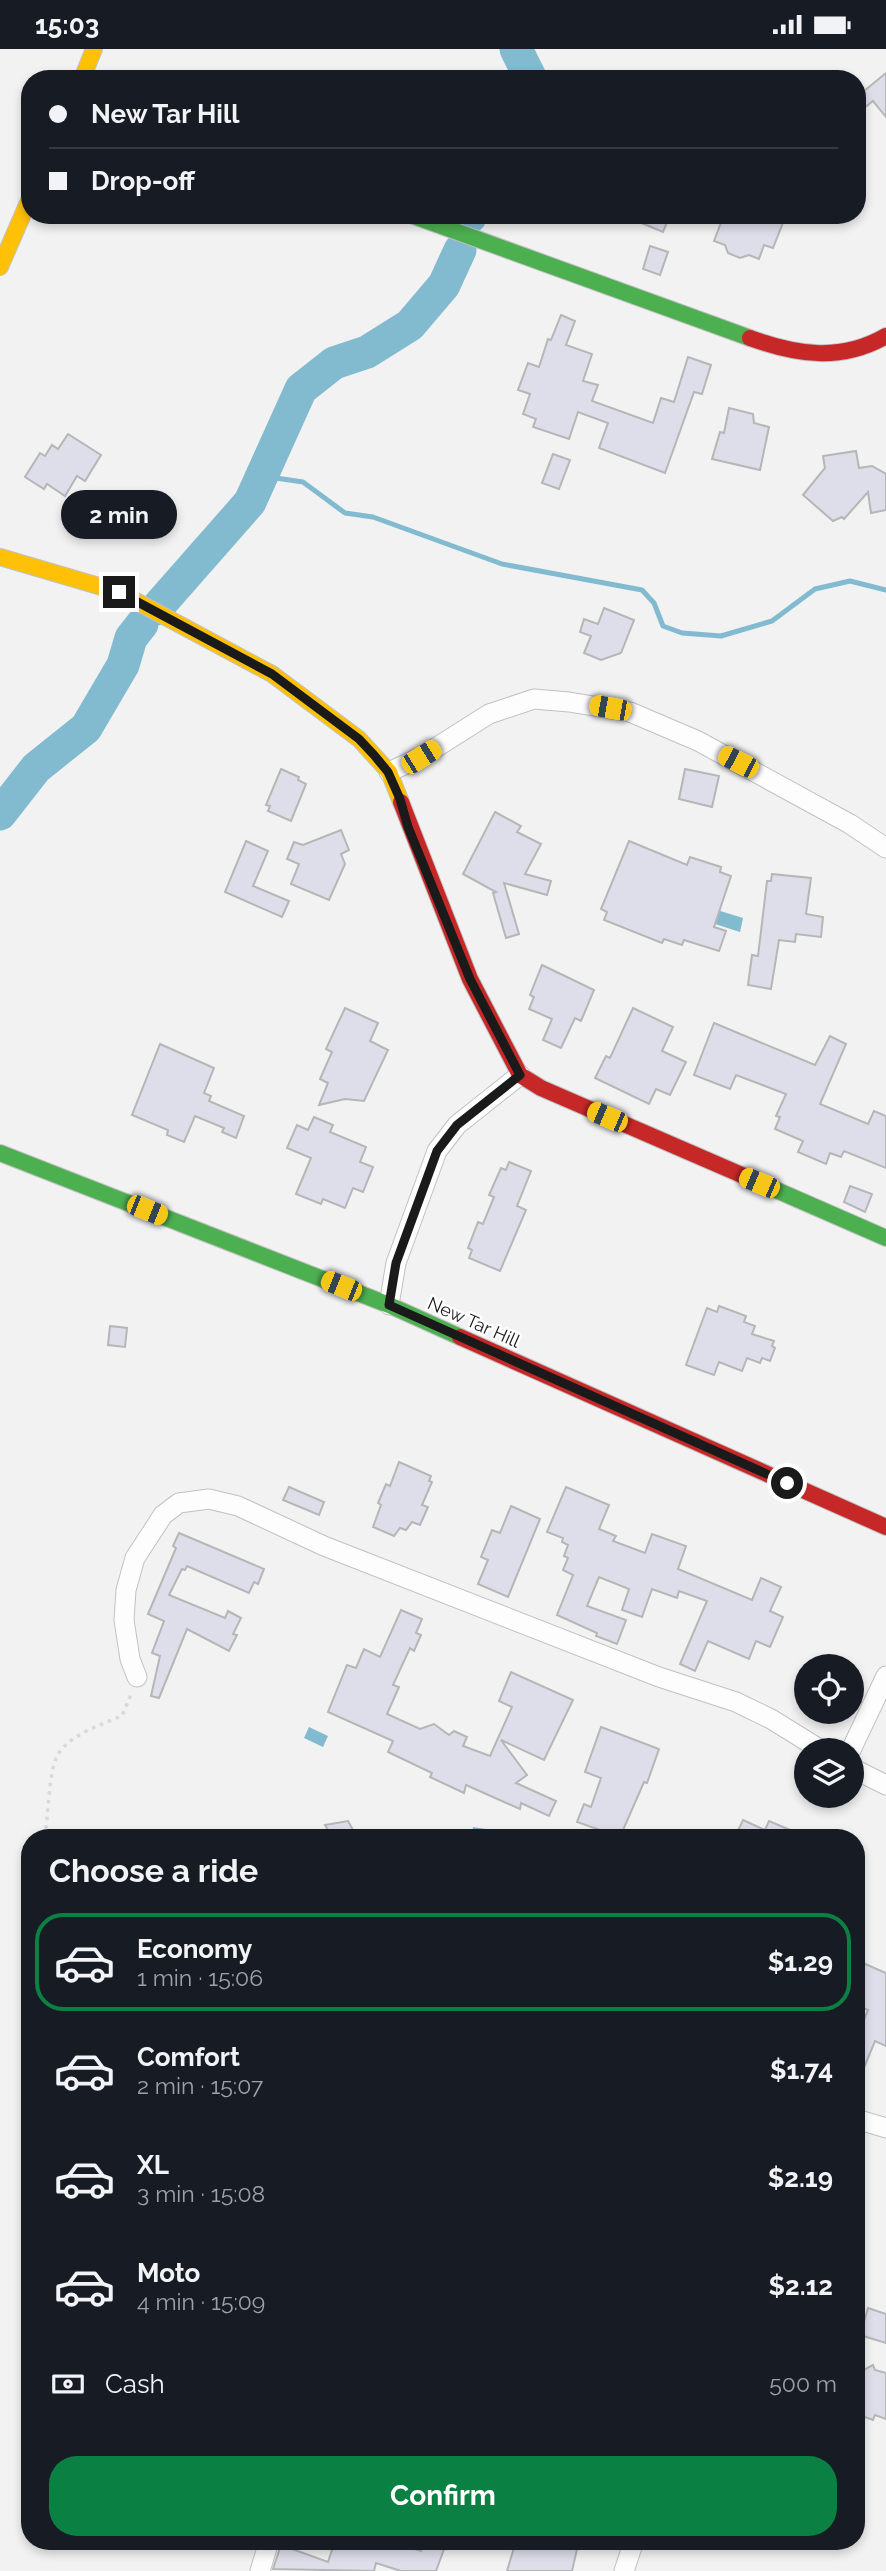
<!DOCTYPE html>
<meta charset="utf-8">
<style>
:root{--surface:#171b24;--page:#242831;--text:#f1f3f6;--muted:#9ea1a6;--line:#363941;--accent:#0b8043}
body{margin:0;font-family:Raleway,sans-serif;background:var(--page);color:var(--text);height:100vh;display:flex;flex-direction:column;font-size:26px;white-space:nowrap}
*{box-sizing:border-box;margin:0}
p{font-size:23px;color:var(--muted)}
.icon{flex:none;width:38px;height:38px;fill:none;stroke:currentColor;stroke-width:2;stroke-linecap:round;stroke-linejoin:round}
.map{position:relative;flex:1;overflow:hidden}
.side{position:absolute;left:21px;top:1780px;width:844px;height:721px;display:flex;flex-direction:column;background:var(--surface);border-radius:28px;box-shadow:0 4px 10px #0003}
.side>*{flex:none}
.banner{position:absolute;left:21px;top:21px;width:845px;height:154px;border-radius:28px;box-shadow:0 4px 10px #0003;display:grid;align-content:center;height:154px;padding:0 28px;background:var(--surface)}
.fabs{position:absolute;left:794px;top:1605px;display:grid;gap:14px}
.fabs a{display:grid;place-items:center;width:70px;height:70px;border-radius:50%;background:var(--surface);box-shadow:0 4px 10px #0003;font-size:35px}
.end{position:absolute;width:32px;height:32px;margin:-16px;border:9px solid #1a1a1a;background:#fff;box-shadow:0 0 0 4px #fff}
.from{border-radius:50%}
.bubble{position:absolute;height:49px;border-radius:24px;background:var(--surface);box-shadow:0 4px 10px #0003;font-size:23px;font-weight:700;line-height:49px;text-align:center}
.car{position:absolute;width:21px;height:42px;margin:-21px -10px;border-radius:9px;box-shadow:0 0 5px 2px #0007;background:linear-gradient(#f5c518 24%,#345 0 40%,#f5c518 0 76%,#345 0 86%,#f5c518 0)}
.banner b{display:flex;align-items:center;gap:24px;height:66px;font-size:26px}
.banner b+b{border-top:2px solid var(--line)}
.banner i{width:18px;height:18px;background:var(--text)}
ul{padding:0;list-style:none}
li{display:flex;align-items:center;gap:21px;height:98px;margin:0 14px 10px;padding:0 14px;border:4px solid transparent;border-radius:28px}
li div{flex:1}
li b{display:block;font-size:26px}
li em{font-style:normal;font-weight:700}
li.current{border-color:var(--accent)}
li>.icon{width:63px;height:63px;stroke-width:1.5}
h2{padding:0 28px;font-size:32px;line-height:84px}
.pay{display:flex;align-items:center;gap:18px;height:77px;padding:0 28px;font-size:26px}
.pay p{margin-inline-start:auto}
.cta{display:flex;gap:14px;margin-top:auto;padding:14px 28px}
.cta a{flex:1;height:80px;border-radius:28px;background:var(--accent);color:#fff;font-size:28px;font-weight:700;line-height:80px;text-align:center}
.status{display:flex;justify-content:space-between;align-items:center;height:49px;padding:0 35px;background:var(--surface);direction:ltr}
.status svg{height:19px;fill:currentColor}
.map>svg:first-child{display:block}
</style>
<div class="status"><b>15:03</b><svg viewBox="0 0 49 12"><path d="M0 12V9h3v3zM5 12V6h3v6zM10 12V3h3v9zM15 12V0h3v12zM26 1h20v11H26zM47 4h2v5h-2z"/></svg></div>
<div class="map">
<svg width="886" height="2522" viewBox="0 0 886 2522">
<rect width="100%" height="100%" fill="#f2f2f3"/>
<g fill="#82bad0">
<polygon points="717,861 743,869 740,883 712,874"/>
<polygon points="309,1678 328,1687 323,1698 304,1689"/>
<polygon points="473,1778 506,1783 506,1788 471,1788"/>
</g>
<g fill="none" stroke-linecap="round" stroke-linejoin="round">
<polyline stroke="#82bad0" stroke-width="5" points="262,427 303,433 345,464 373,468 502,515 642,541 654,554 663,577 682,584 721,587 772,572 815,540 850,532 886,541"/>
<g stroke="#82bad0" stroke-width="33">
<polyline points="516,0 531,30"/>
<polyline points="470,168 471,166"/>
<polyline points="156,560 250,453 301,340 334,314 367,303 410,276 444,236 460,201"/>
<polyline points="0,765 36,719 86,679 123,616 131,589 142,575"/>
</g>
</g>
<g fill="#dedeeb" stroke="#b6b6b6" stroke-width="2">
<polygon points="886,24 886,68 873,52 858,64 858,47"/>
<polygon points="622,166 670,166 663,183"/>
<polygon points="724,166 746,166 760,172 762,166 786,166 773,199 764,196 759,210 749,206 740,209 728,204 725,196 714,192"/>
<polygon points="650,197 668,203 660,226 643,220"/>
<polygon points="561,266 575,272 566,296 592,305 583,332 598,336 592,352 653,374 661,349 674,353 688,308 711,316 702,345 694,343 665,424 599,399 608,374 578,363 569,390 533,378 536,370 523,365 530,345 518,341 528,314 539,318 548,290 551,291"/>
<polygon points="729,359 753,365 754,374 769,378 760,421 712,410 720,383 724,384"/>
<polygon points="68,385 101,406 85,432 77,427 65,447 47,435 44,440 25,428 40,404 45,407 52,396 58,400"/>
<polygon points="856,402 859,419 872,417 886,425 886,461 871,464 868,443 844,470 842,468 833,472 803,446 825,419 823,407"/>
<polygon points="553,405 570,411 559,440 542,434"/>
<polygon points="604,559 634,571 621,604 601,611 584,604 591,587 580,583 584,570 598,575"/>
<polygon points="281,720 299,728 298,731 306,735 291,772 268,762 270,757 266,756"/>
<polygon points="685,720 719,727 712,758 679,750"/>
<polygon points="495,763 521,777 517,783 541,795 525,825 551,832 547,846 504,834 519,885 506,889 493,844 496,843 463,825"/>
<polygon points="341,781 349,801 341,805 345,815 329,851 291,835 299,815 287,810 294,793 303,796"/>
<polygon points="246,792 268,802 253,837 289,852 282,868 225,843"/>
<polygon points="629,792 687,816 690,808 721,818 720,823 731,827 714,878 726,882 719,902 684,891 682,896 664,890 662,894 604,871 607,863 601,860"/>
<polygon points="772,825 811,829 806,865 823,868 821,888 796,885 795,893 779,891 771,940 748,936 752,906 758,907 767,832 771,832"/>
<polygon points="542,916 594,941 581,972 575,969 561,999 543,991 552,970 529,960 534,948 530,946"/>
<polygon points="345,959 378,974 370,992 388,1001 364,1052 345,1050 319,1056 328,1034 320,1030 332,1003 326,1000"/>
<polygon points="633,959 673,978 662,1002 686,1013 670,1046 656,1040 649,1055 595,1029 606,1007 610,1009"/>
<polygon points="714,974 815,1016 830,987 846,995 820,1055 868,1075 874,1062 886,1067 886,1119 844,1102 841,1108 830,1104 826,1115 798,1103 803,1092 775,1080 780,1068 776,1067 786,1045 736,1026 730,1040 694,1026"/>
<polygon points="160,995 214,1019 204,1044 211,1047 209,1052 244,1067 236,1089 222,1083 224,1079 195,1067 184,1093 167,1086 168,1081 132,1066"/>
<polygon points="314,1068 333,1076 330,1083 366,1098 360,1113 373,1118 363,1143 353,1139 345,1159 323,1150 321,1155 296,1145 311,1109 287,1099 297,1076 308,1081"/>
<polygon points="509,1113 531,1122 517,1157 526,1161 500,1222 469,1209 472,1201 468,1199 478,1173 483,1175 494,1148 489,1146 501,1119 506,1121"/>
<polygon points="850,1137 872,1145 865,1163 844,1153"/>
<polygon points="719,1257 746,1267 744,1273 755,1277 752,1285 774,1292 772,1297 775,1299 770,1312 762,1309 760,1314 747,1309 742,1322 719,1313 714,1326 686,1316 707,1259 717,1263"/>
<polygon points="110,1277 127,1279 125,1298 108,1296"/>
<polygon points="399,1413 431,1427 429,1432 432,1433 422,1456 428,1458 420,1476 412,1473 406,1481 400,1479 394,1487 373,1478 381,1456 378,1454 386,1435 390,1437"/>
<polygon points="289,1438 324,1453 319,1466 283,1451"/>
<polygon points="566,1438 609,1456 599,1480 616,1487 613,1492 645,1504 652,1485 686,1497 678,1520 752,1551 761,1529 781,1538 770,1562 783,1568 770,1598 756,1592 749,1610 708,1592 695,1622 680,1615 707,1552 679,1542 677,1549 652,1540 642,1568 622,1561 629,1540 599,1528 587,1557 626,1571 617,1595 596,1587 597,1584 557,1566 573,1526 563,1521 568,1509 564,1507 568,1496 562,1493 563,1489 547,1483"/>
<polygon points="511,1457 540,1470 508,1548 478,1535 488,1511 481,1508 492,1481 500,1484"/>
<polygon points="179,1484 264,1520 258,1535 254,1533 249,1544 187,1517 185,1521 182,1520 169,1546 225,1569 228,1562 241,1569 233,1585 237,1586 229,1602 187,1580 159,1649 151,1647 160,1607 152,1604 164,1572 148,1565 176,1499 173,1497"/>
<polygon points="401,1561 422,1570 416,1584 421,1586 414,1602 410,1599 393,1636 399,1638 387,1665 420,1680 434,1675 449,1686 454,1682 467,1688 463,1697 490,1707 512,1658 499,1652 511,1623 573,1651 544,1711 501,1691 527,1726 516,1734 556,1752 549,1767 521,1754 520,1760 466,1736 464,1744 430,1728 432,1724 388,1703 393,1692 328,1663 347,1616 356,1619 364,1600 380,1608"/>
<polygon points="601,1678 659,1700 647,1734 644,1733 620,1788 577,1773 584,1755 591,1758 601,1729 585,1723"/>
<polygon points="743,1771 765,1781 769,1772 807,1788 735,1788"/>
<polygon points="348,1772 357,1788 332,1788 325,1776"/>
<polygon points="856,1911 886,1924 886,1997 875,1992 856,2038 856,1990 868,1961 856,1956 864,1935 856,1931"/>
<polygon points="868,2259 886,2265 886,2294 860,2286"/>
<polygon points="873,2316 875,2321 886,2324 886,2370 875,2366 873,2371 856,2365 856,2325"/>
<polygon points="335,2492 389,2492 421,2502 424,2492 447,2492 436,2522 401,2522 376,2514 374,2522 273,2520 281,2496 328,2513"/>
<polygon points="516,2492 564,2492 578,2496 572,2522 507,2522"/>
</g>
<g fill="none" stroke-linecap="round" stroke-linejoin="round">
<g stroke="#c1c1c2" stroke-width="21">
<g id="street">
<polyline points="389,723 421,708 489,665 534,650 569,653 630,663 698,692 850,775 886,799"/>
<polyline points="389,1256 396,1214 437,1102 457,1076 520,1026"/>
<polyline points="137,1628 130,1610 124,1571 126,1541 135,1509 163,1466 179,1454 209,1450 238,1457 324,1497 659,1628 736,1653 771,1670 821,1701"/>
<polyline points="851,1701 886,1627"/>
<polyline points="852,1719 886,1736"/>
<polyline points="856,2070 886,2079"/>
<polyline points="260,2522 269,2492"/>
<polyline points="624,2522 634,2492"/>
</g>
</g>
<g stroke="#c1c1c2" stroke-width="18">
<g id="fast">
<polyline points="411,166 750,289"/>
<polyline points="0,1104 389,1256 460,1288"/>
<polyline points="751,1130 886,1189"/>
</g>
</g>
<g stroke="#c1c1c2" stroke-width="18">
<g id="slow">
<polyline points="82,30 94,0"/>
<polyline points="0,218 30,149"/>
<polyline points="0,508 119,543 272,625 359,690 389,723 401,753"/>
</g>
</g>
<g stroke="#c1c1c2" stroke-width="18">
<g id="jam">
<path d="M750 289C797 306 841 313 886 287"/>
<polyline points="401,753 470,930 520,1026 541,1039 751,1130"/>
<polyline points="460,1288 886,1478"/>
</g>
</g>
<path stroke="#d9d9da" stroke-width="3.5" stroke-dasharray="3.5 5" stroke-linecap="butt" d="M45 1788C48 1768 49 1723 57 1707 67 1687 102 1675 122 1667L132 1643"/>
<use href="#street" stroke="#fdfdfd" stroke-width="19"/>
<use href="#fast" stroke="#4caf50" stroke-width="16"/>
<use href="#slow" stroke="#ffc107" stroke-width="16"/>
<use href="#jam" stroke="#c62828" stroke-width="16"/>
</g>
<g fill="none" stroke-linecap="round" stroke-linejoin="round">
<polyline stroke="#1a1a1a" stroke-width="9" points="119,543 272,625 359,690 374,706 388,723 400,750 408,778 470,930 520,1026 457,1076 437,1102 396,1214 389,1256 787,1434"/>
</g>
<g text-anchor="middle" dominant-baseline="central" stroke-width="5" stroke-linejoin="round" paint-order="stroke">
<g font-size="18" fill="#1a1a1a" stroke="#fff">
<text transform="translate(474 1273) rotate(24)">New Tar Hill</text>
</g>
</g>
</svg>
<div class="fabs">
<a><svg class="icon" aria-label="locate" viewBox="0 0 24 24"><circle cx="12" cy="12" r="6"/><path d="M12 2v4M12 18v4M2 12h4M18 12h4"/></svg></a>
<a><svg class="icon" aria-label="layers" viewBox="0 0 24 24"><path d="M12 4l9 5-9 5-9-5zM3 14l9 5 9-5"/></svg></a>
</div>
<i class="end from" style="left:787px;top:1434px"></i>
<i class="end" style="left:119px;top:543px"></i>
<div class="bubble" style="left:61px;top:441px;width:116px">2 min</div>
<i class="car" style="left:610px;top:659px;rotate:280deg"></i>
<i class="car" style="left:421px;top:708px;rotate:58deg"></i>
<i class="car" style="left:738px;top:713px;rotate:297deg"></i>
<i class="car" style="left:607px;top:1068px;rotate:293deg"></i>
<i class="car" style="left:759px;top:1134px;rotate:293deg"></i>
<i class="car" style="left:147px;top:1161px;rotate:112deg"></i>
<i class="car" style="left:341px;top:1237px;rotate:292deg"></i>
<div class="banner">
<b><i class="from"></i>New Tar Hill</b>
<b><i></i>Drop-off</b>
</div>
<section class="side">
<h2>Choose a ride</h2>
<ul>
<li class="current"><svg class="icon" aria-label="car" viewBox="0 0 24 24"><path d="M5 17H2v-5l4-1 3-4h7l3 4 3 1v5h-3M9 17h6M6 11h13"/><circle cx="7" cy="17" r="2"/><circle cx="17" cy="17" r="2"/></svg><div><b>Economy</b><p>1 min · 15:06</p></div><em>$1.29</em></li>
<li><svg class="icon" aria-label="car" viewBox="0 0 24 24"><path d="M5 17H2v-5l4-1 3-4h7l3 4 3 1v5h-3M9 17h6M6 11h13"/><circle cx="7" cy="17" r="2"/><circle cx="17" cy="17" r="2"/></svg><div><b>Comfort</b><p>2 min · 15:07</p></div><em>$1.74</em></li>
<li><svg class="icon" aria-label="car" viewBox="0 0 24 24"><path d="M5 17H2v-5l4-1 3-4h7l3 4 3 1v5h-3M9 17h6M6 11h13"/><circle cx="7" cy="17" r="2"/><circle cx="17" cy="17" r="2"/></svg><div><b>XL</b><p>3 min · 15:08</p></div><em>$2.19</em></li>
<li><svg class="icon" aria-label="car" viewBox="0 0 24 24"><path d="M5 17H2v-5l4-1 3-4h7l3 4 3 1v5h-3M9 17h6M6 11h13"/><circle cx="7" cy="17" r="2"/><circle cx="17" cy="17" r="2"/></svg><div><b>Moto</b><p>4 min · 15:09</p></div><em>$2.12</em></li>
</ul>
<div class="pay"><svg class="icon" aria-label="cash" viewBox="0 0 24 24"><path d="M3 7h18v10H3z"/><circle cx="12" cy="12" r="2"/></svg>Cash<p>500 m</p></div>
<div class="cta"><a>Confirm</a></div>
</section>
</div>
